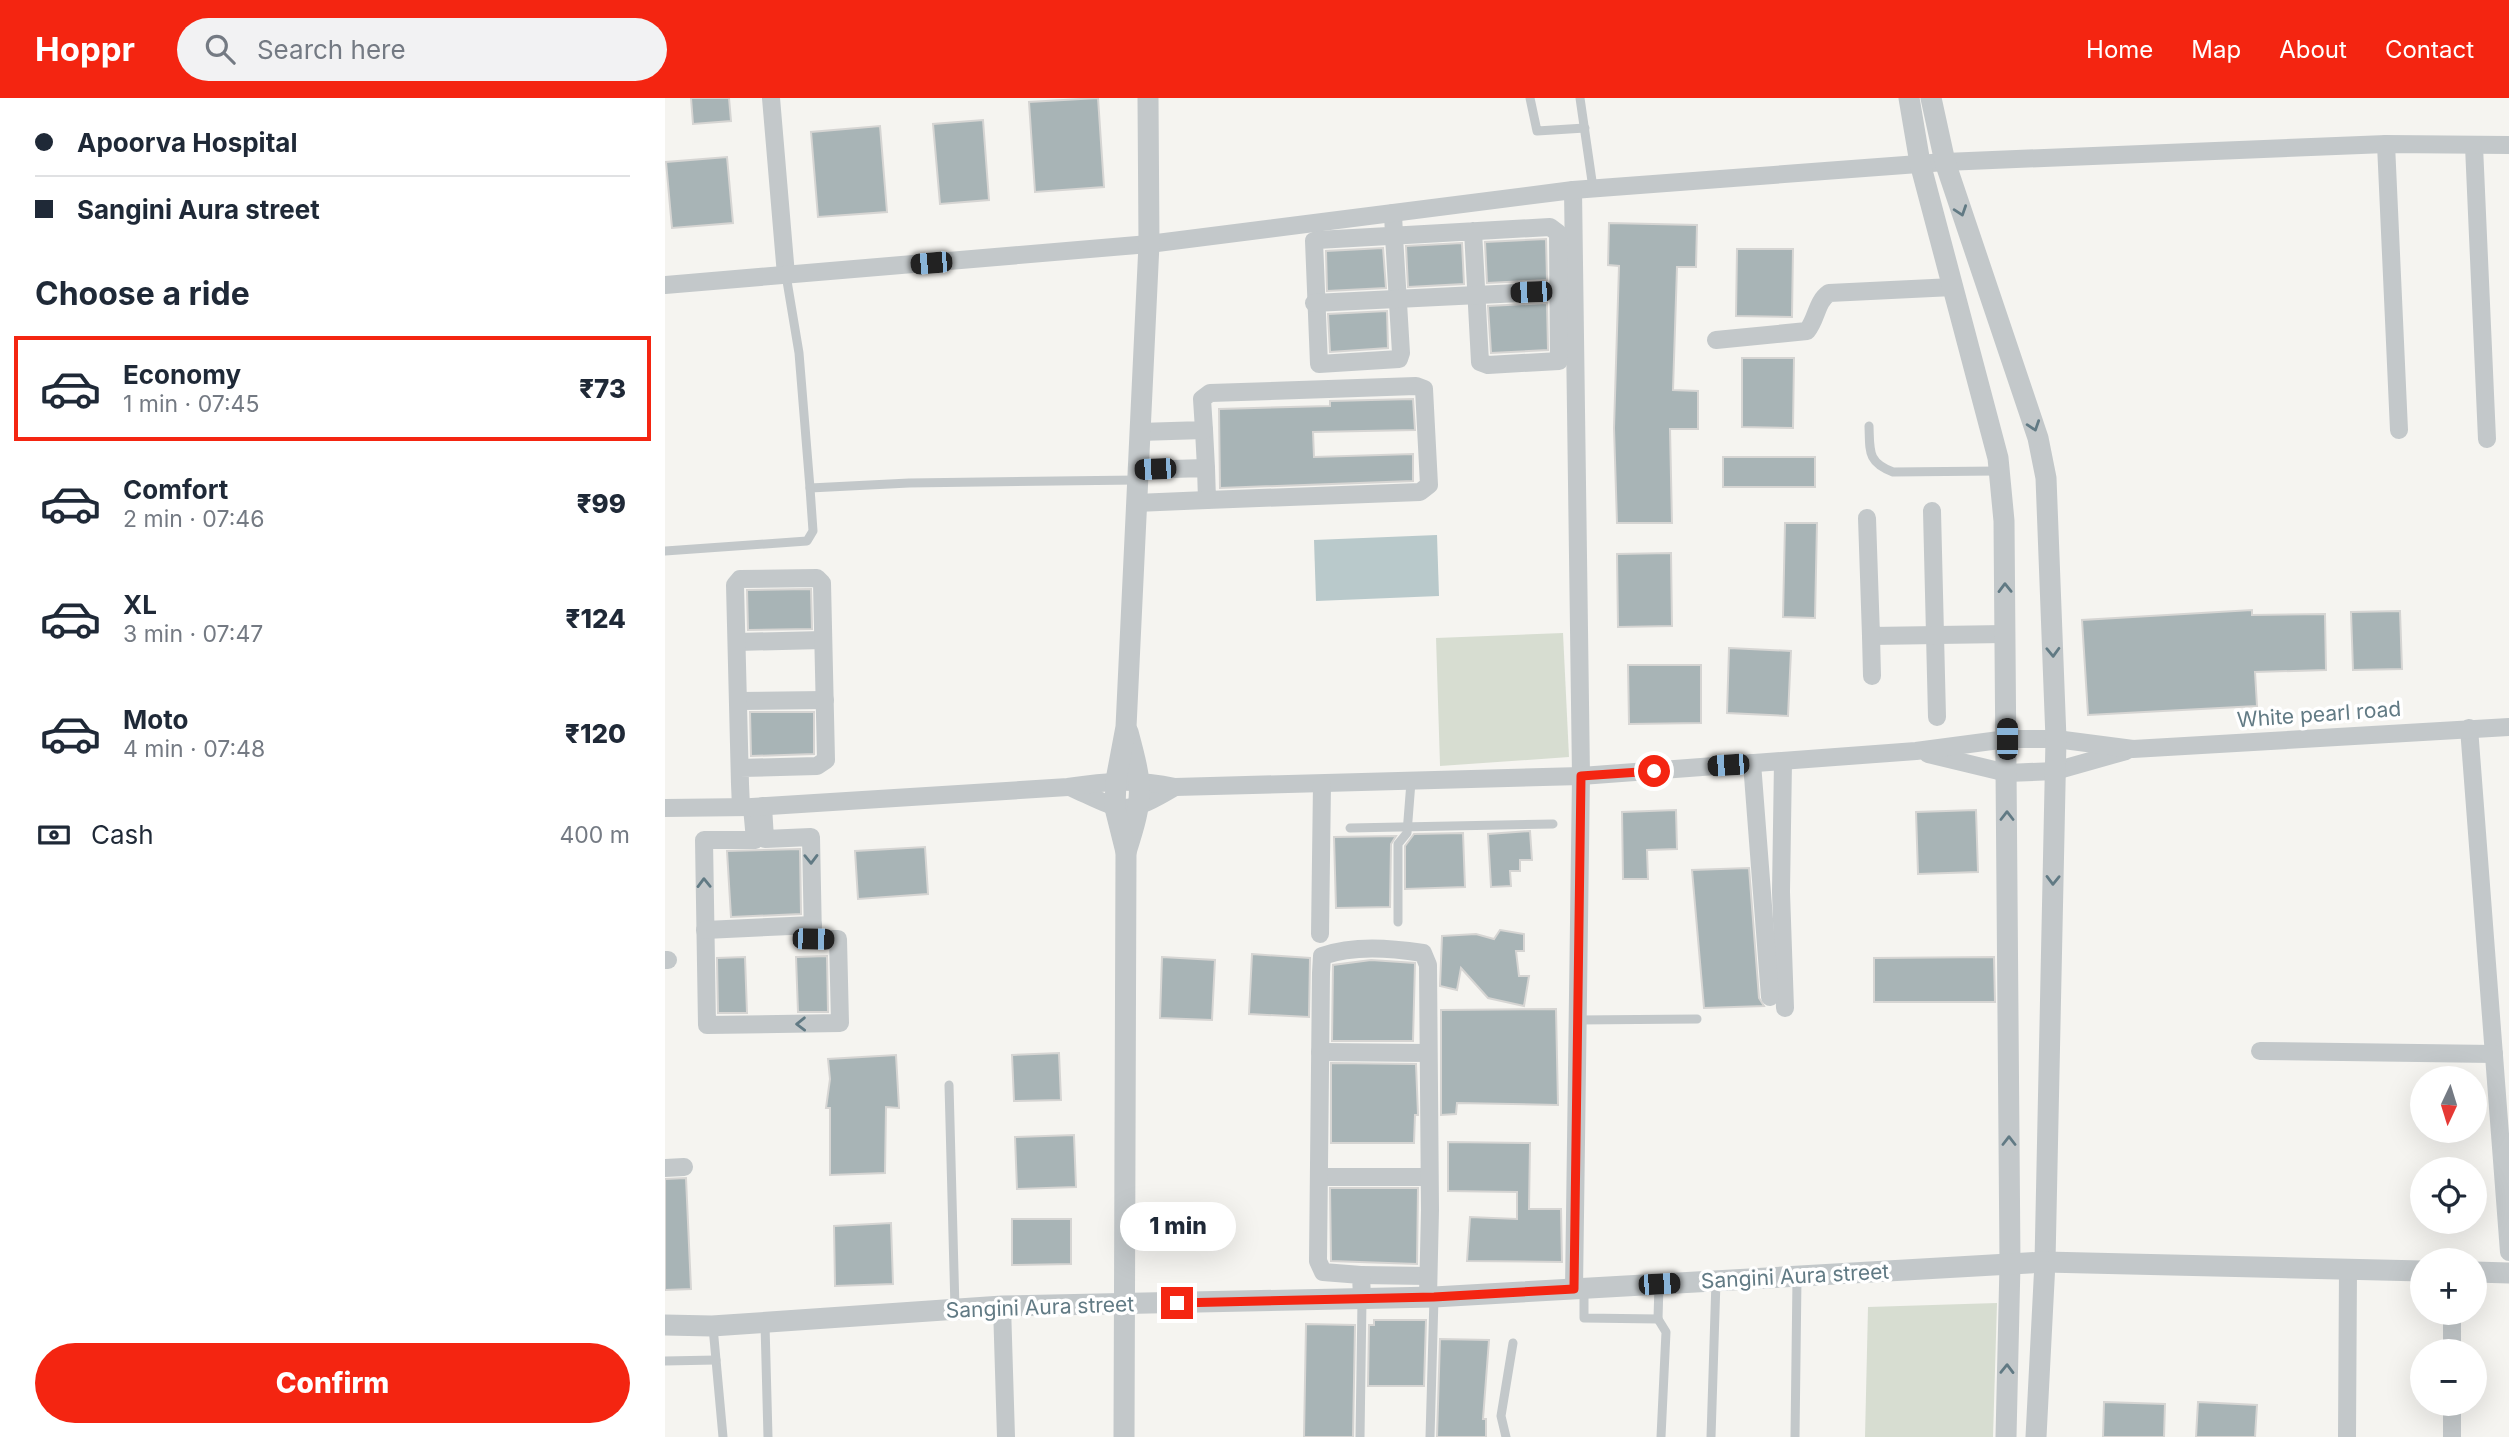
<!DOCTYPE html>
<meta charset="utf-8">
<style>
:root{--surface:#fff;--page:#f2f2f3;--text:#1f2937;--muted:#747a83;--line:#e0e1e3;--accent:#f42511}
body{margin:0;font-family:Inter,sans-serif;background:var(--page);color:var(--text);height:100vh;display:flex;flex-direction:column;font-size:26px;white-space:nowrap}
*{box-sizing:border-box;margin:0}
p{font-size:23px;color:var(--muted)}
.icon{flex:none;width:38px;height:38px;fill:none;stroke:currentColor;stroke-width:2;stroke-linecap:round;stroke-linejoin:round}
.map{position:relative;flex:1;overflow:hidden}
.drawer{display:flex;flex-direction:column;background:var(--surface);width:665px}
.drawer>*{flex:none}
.guide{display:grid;align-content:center;height:154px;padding:0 35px;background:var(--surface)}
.needle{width:46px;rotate:184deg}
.buttons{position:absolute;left:1745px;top:968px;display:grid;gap:14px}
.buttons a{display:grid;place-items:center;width:77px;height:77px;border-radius:50%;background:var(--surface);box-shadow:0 7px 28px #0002;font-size:35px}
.end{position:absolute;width:32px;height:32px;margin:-16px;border:9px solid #f42511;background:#fff;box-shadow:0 0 0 4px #fff}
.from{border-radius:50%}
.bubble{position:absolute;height:49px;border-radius:24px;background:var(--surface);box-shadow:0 7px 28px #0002;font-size:23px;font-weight:800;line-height:49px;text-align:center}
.car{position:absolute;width:21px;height:42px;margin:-21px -10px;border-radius:9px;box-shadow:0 0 5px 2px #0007;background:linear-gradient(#222 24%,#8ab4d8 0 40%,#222 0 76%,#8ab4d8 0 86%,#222 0)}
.guide b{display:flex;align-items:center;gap:24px;height:66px;font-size:26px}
.guide b+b{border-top:2px solid var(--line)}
.guide i{width:18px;height:18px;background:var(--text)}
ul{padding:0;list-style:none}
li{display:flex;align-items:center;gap:21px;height:105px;margin:0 14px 10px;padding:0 21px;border:4px solid transparent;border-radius:0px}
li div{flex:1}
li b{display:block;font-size:26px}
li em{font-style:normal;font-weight:800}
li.on{border-color:var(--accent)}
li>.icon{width:63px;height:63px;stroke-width:1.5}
h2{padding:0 35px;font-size:32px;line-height:84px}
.pay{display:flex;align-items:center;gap:18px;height:77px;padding:0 35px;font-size:26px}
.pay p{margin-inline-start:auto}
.primary-button{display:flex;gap:14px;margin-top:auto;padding:14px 35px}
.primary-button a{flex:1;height:80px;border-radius:42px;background:var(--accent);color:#fff;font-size:28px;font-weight:800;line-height:80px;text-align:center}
header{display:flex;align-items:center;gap:42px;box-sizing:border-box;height:98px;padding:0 35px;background:var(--accent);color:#fff}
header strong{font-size:33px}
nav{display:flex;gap:38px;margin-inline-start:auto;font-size:24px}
.search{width:490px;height:63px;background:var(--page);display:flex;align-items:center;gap:18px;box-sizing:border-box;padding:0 24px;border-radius:38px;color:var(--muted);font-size:26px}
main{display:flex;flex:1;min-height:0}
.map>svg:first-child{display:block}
</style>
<header>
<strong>Hoppr</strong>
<div class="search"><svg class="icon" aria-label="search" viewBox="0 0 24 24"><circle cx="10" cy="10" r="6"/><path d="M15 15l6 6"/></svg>Search here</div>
<nav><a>Home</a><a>Map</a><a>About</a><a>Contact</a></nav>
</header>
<main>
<section class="drawer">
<div class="guide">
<b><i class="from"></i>Apoorva Hospital</b>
<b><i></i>Sangini Aura street</b>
</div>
<h2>Choose a ride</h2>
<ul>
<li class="on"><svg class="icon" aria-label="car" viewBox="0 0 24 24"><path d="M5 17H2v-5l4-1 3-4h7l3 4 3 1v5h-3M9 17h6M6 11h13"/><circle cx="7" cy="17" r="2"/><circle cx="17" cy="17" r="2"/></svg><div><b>Economy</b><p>1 min · 07:45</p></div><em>₹73</em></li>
<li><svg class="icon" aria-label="car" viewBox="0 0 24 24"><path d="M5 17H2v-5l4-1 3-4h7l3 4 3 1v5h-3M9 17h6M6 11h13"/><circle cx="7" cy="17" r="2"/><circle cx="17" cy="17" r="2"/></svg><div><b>Comfort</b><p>2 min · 07:46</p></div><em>₹99</em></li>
<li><svg class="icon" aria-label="car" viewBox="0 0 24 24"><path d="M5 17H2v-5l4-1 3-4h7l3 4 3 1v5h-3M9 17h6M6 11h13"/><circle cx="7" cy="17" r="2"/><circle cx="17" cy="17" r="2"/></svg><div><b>XL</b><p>3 min · 07:47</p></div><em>₹124</em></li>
<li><svg class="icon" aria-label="car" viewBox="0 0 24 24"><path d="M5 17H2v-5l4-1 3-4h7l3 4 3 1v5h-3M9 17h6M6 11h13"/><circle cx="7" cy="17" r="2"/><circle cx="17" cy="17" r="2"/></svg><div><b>Moto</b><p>4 min · 07:48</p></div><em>₹120</em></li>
</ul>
<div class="pay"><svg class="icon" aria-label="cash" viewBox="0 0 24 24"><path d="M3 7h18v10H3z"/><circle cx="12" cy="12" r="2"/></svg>Cash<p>400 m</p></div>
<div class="primary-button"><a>Confirm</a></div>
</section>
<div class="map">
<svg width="1844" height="1339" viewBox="0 0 1844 1339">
<rect width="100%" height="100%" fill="#f5f4f0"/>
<g fill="#d7ddd1">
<polygon points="898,535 904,659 775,668 771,540"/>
<polygon points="1332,1205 1328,1339 1200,1339 1203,1209"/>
</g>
<polygon fill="#b9c9cb" points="772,437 774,498 651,503 649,442"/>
<g fill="#a8b4b6" stroke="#d6d5d3" stroke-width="2">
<polygon points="26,0 64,0 66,23 28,26"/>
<polygon points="433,0 439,89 370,94 364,4"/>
<polygon points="318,22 324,102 275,106 268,26"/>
<polygon points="215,28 222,114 153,119 146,34"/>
<polygon points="62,59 68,125 7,130 1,64"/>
<polygon points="944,125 1032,127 1031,169 1012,169 1008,292 1033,293 1033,331 1005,331 1007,425 952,425 949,330 954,168 943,167"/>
<polygon points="881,141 882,182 822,185 820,144"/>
<polygon points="797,145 799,186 743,189 741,148"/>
<polygon points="718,150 721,190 662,193 661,153"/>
<polygon points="1072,151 1128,151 1127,219 1071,218"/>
<polygon points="882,205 883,252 826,255 823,208"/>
<polygon points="722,213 723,250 665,254 663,216"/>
<polygon points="1077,260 1129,260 1128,330 1077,329"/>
<polygon points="748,301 750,332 648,334 649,359 748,356 748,383 555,390 554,311 665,308 665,303"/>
<rect x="1058" y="359" width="92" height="30"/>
<polygon points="1120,425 1152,425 1150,520 1118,519"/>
<polygon points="1006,455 1007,528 953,529 952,456"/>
<polygon points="146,491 147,531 83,532 82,492"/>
<polygon points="1587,512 1587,517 1660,516 1661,572 1590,574 1592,608 1423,617 1417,522"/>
<polygon points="1735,513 1737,571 1688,572 1686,514"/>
<polygon points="1064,550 1126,553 1123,618 1062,615"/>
<polygon points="963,567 1036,567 1036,625 964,626"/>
<polygon points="85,614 149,614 149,656 86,658"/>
<polygon points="1011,712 1012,751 982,752 983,781 958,781 957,714"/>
<polygon points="1311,712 1313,774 1253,776 1251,714"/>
<polygon points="865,733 867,762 855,762 855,773 845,773 846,788 826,789 823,736"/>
<polygon points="798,735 800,789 740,791 740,748 749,736"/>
<polygon points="731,738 726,746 725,809 671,810 669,739"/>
<polygon points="260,749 263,796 193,801 190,753"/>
<polygon points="135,751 136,816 66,819 62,753"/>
<polygon points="1084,770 1094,900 1099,908 1039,910 1027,772"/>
<polygon points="835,832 859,836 859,853 851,853 854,878 864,878 859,908 823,900 796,870 792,892 775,888 777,838 811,836 829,841"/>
<polygon points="587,856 645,860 644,919 584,916"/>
<polygon points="162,858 163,914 133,914 131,859"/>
<polygon points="80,859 82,915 53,915 52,860"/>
<polygon points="497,859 550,862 547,922 495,920"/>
<polygon points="1329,859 1330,904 1209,904 1209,860"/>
<polygon points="706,862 750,865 748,943 667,943 668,867"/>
<polygon points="891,911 893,1007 792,1005 791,1016 776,1017 776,912"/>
<polygon points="394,955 396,1002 349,1003 347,957"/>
<polygon points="231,957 234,1010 221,1009 220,1075 165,1077 165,1010 161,1010 165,981 163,961"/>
<polygon points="666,965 751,966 753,1017 750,1017 749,1045 666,1045"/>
<polygon points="409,1037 411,1089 352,1091 350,1039"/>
<polygon points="783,1044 865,1045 864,1111 896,1111 897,1164 802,1163 805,1119 852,1121 852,1094 783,1093"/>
<polygon points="21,1080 26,1191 0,1192 0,1081"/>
<polygon points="665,1090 753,1090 752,1166 666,1163"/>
<polygon points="347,1121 406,1121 406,1166 347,1167"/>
<polygon points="226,1125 228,1186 170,1188 169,1128"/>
<polygon points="709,1222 761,1222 759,1288 703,1288 704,1227 709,1227"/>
<polygon points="641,1226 690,1227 688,1339 639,1339"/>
<polygon points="775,1241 824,1242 818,1321 821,1321 821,1339 772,1339"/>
<polygon points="1439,1304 1500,1306 1499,1339 1438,1339"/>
<polygon points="1533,1304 1592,1307 1590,1339 1531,1339"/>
</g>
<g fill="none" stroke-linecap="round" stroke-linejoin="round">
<g stroke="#c3c8ca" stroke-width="9">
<polyline points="865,0 872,33 920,30"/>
<polyline points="915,0 928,90"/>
<polyline points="121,177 134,255 145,390 244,385 472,382"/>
<path d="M1204 328C1205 353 1202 364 1228 374L1333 373"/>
<polyline points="0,453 142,443 148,433 145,390"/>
<polyline points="685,730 888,726"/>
<polyline points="733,824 733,746 742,735 746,684"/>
<polyline points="913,922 1032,921"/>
<polyline points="284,987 290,1211"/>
<polyline points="919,1192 919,1220 993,1221 994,1186"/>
<polyline points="993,1221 1001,1234 996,1339"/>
<polyline points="100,1226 103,1339"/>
<polyline points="48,1229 58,1339"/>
<polyline points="0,1263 51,1262"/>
<polyline points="695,1339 697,1202"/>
<polyline points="765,1339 769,1200"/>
<polyline points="841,1339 836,1318 848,1245"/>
<polyline points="1046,1339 1051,1183"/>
<polyline points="1130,1339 1132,1180"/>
</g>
<g stroke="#c3c8ca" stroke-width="18">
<polyline points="106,0 121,177"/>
<polyline points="1721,46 1734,332"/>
<polyline points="1809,48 1822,341"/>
<polyline points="908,92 916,678 909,1191"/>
<path d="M728 115 729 138 736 255 734 261 654 266 649 143 652 142C730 138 807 133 885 129L893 135 894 263 823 267 815 264 808 133"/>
<polyline points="0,187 484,146 908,92 1280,64 1721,46 1844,47"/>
<polyline points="649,205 894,193"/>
<path d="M1051 242 1142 233C1152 221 1151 204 1164 195L1288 189"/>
<polyline points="539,332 541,370"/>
<polyline points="472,372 541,370 542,402 755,394 764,387 759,291 751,288 545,295 537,301 539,332 474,334"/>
<polyline points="471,405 542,402"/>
<polyline points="1267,413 1272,619"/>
<polyline points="1202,420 1206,538 1340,536"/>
<polyline points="1206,538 1207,578"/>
<polyline points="72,544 158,542"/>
<polyline points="73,603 160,602"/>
<polyline points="1804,630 1844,1154"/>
<polyline points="1263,656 1342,675 1390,673 1461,653"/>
<polyline points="1118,663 1116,794 1120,910"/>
<polyline points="1087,665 1105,899"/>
<polyline points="75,670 152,668 161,662 157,485 152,480 75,481 70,487 75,686 76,709"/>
<path d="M405 689C458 713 458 720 510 689"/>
<polyline points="87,709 90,742 39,742 42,927 175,925 173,841 148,841 146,739 100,741 98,708"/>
<path d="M0 710 87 709 403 689C441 683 472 681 510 689L916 678 1251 653 1342 641H1391L1468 651 1844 629"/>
<polyline points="40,832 148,827"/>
<polyline points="655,836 657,686"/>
<polyline points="0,862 3,862"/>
<polyline points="1595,953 1829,956"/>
<polyline points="655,954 762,955"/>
<polyline points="0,1070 19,1069"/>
<polyline points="654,1079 764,1079"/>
<polyline points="696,1177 763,1178"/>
<path d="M697 1200 696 1177 658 1174 653 1163 656 875 657 858C689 847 725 850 758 855L763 867 765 1112 763 1199"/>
<polyline points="337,1208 341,1339"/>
<polyline points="1787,1214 1787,1253"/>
<polyline points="1787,1306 1787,1339"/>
<polyline points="1682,1339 1683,1171"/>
</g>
<g stroke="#c3c8ca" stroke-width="21">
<polyline points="1244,0 1255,65 1333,360 1339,423 1345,1166 1341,1339"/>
<polyline points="1266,0 1280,64 1373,340 1381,380 1391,641 1380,1164 1371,1339"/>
<path d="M461 754C479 698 478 690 463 634"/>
<polyline points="1810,1174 1844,1175"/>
<polyline points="0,1227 47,1228 337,1208 769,1199 1380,1164 1757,1173"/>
<polyline points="459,1339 461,754 450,710 451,682 461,629 484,146 483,0"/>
</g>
</g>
<defs><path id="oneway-chevron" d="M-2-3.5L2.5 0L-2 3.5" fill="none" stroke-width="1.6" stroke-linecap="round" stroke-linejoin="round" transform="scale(1.75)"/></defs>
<g stroke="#617a84">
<use href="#oneway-chevron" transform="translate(1296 113) rotate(71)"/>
<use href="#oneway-chevron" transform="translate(1369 328) rotate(71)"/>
<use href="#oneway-chevron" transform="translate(1340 490) rotate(-91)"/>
<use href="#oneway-chevron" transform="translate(1388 554) rotate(88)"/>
<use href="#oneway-chevron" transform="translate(1342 718) rotate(-90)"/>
<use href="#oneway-chevron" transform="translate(146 761) rotate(89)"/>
<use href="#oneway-chevron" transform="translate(1388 782) rotate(91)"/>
<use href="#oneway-chevron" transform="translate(39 785) rotate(-91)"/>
<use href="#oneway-chevron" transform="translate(136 926) rotate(179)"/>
<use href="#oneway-chevron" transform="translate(1344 1043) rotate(-90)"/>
<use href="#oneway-chevron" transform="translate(1342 1271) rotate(-89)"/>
</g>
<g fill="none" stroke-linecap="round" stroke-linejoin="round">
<polyline stroke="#f42511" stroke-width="9" points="512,1205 769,1199 909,1191 916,678 989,673"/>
</g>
<g text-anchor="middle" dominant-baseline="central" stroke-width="7" stroke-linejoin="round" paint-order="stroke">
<g font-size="21" fill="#617a84" stroke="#fff">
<text transform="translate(1654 616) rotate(-4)">White pearl road</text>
<text transform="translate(1130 1178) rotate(-3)">Sangini Aura street</text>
<text transform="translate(375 1209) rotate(-2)">Sangini Aura street</text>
</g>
</g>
</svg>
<div class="buttons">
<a><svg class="needle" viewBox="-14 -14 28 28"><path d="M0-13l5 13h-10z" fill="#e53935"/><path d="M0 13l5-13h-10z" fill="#747a83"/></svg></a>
<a><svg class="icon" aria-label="locate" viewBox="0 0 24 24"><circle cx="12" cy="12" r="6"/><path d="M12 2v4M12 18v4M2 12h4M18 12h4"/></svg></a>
<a>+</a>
<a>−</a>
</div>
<i class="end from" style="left:989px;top:673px"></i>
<i class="end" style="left:512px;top:1205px"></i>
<div class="bubble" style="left:455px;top:1104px;width:116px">1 min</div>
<i class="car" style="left:266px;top:165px;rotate:265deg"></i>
<i class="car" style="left:866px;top:194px;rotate:268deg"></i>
<i class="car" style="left:490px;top:371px;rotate:268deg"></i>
<i class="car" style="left:1342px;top:641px;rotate:0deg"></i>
<i class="car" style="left:1063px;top:667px;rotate:266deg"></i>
<i class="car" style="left:148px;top:841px;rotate:91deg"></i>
<i class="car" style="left:994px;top:1186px;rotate:87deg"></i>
</div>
</main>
